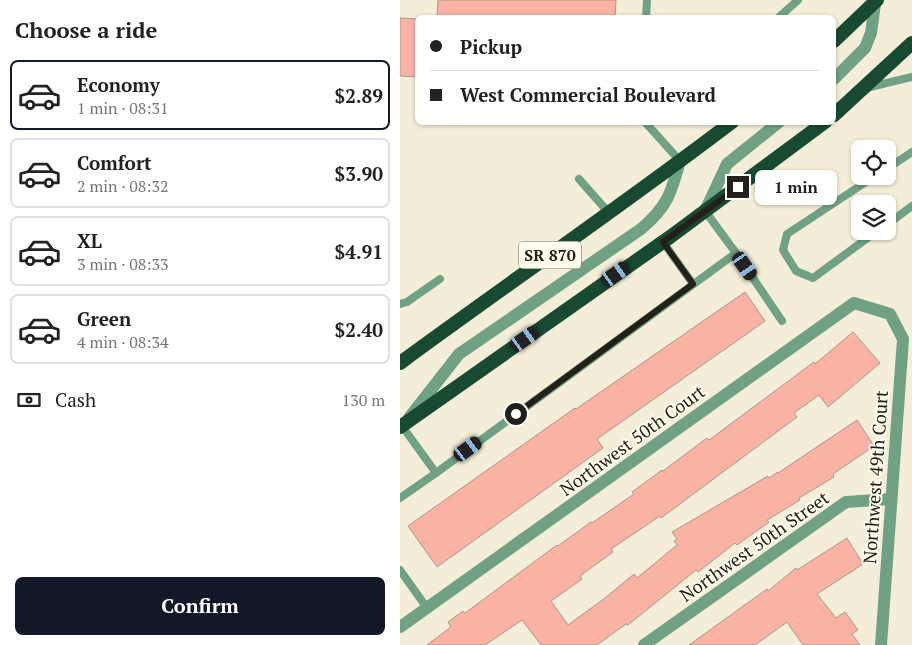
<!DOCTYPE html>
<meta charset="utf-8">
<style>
:root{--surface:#fff;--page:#f6f6f6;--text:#222;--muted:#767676;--line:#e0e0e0;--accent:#111827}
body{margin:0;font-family:"PT Serif",serif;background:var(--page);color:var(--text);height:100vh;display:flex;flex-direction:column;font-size:19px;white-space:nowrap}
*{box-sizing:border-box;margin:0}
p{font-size:16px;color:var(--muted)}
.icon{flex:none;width:28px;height:28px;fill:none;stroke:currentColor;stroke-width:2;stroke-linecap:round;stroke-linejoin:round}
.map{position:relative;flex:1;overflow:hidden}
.drawer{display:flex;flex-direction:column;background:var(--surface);width:400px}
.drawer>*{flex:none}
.banner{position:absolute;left:15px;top:15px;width:421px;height:110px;border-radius:8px;box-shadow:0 1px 4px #0004;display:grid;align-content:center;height:110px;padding:0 15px;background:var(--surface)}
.buttons{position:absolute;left:451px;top:140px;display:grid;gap:10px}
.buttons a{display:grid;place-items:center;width:45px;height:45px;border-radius:8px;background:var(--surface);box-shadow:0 1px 4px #0004;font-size:25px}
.end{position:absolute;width:22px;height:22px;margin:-11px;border:6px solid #222018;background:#fff;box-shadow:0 0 0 2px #fff}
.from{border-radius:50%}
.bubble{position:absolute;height:35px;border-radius:8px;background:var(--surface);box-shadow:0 1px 4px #0004;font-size:16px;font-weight:700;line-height:35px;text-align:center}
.car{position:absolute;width:15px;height:30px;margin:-15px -8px;border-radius:6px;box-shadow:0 0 4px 1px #0007;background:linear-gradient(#222 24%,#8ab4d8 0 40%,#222 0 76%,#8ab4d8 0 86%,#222 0)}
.banner b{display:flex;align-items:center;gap:18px;height:48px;font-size:19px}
.banner b+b{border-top:1px solid var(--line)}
.banner i{width:12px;height:12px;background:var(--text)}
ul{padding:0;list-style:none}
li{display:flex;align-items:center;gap:15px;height:70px;margin:0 10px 8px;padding:0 5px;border:2px solid var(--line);border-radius:8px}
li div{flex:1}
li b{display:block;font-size:19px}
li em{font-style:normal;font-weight:700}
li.on{border-color:var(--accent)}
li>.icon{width:45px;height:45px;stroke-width:1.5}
h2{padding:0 15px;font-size:22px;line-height:60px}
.pay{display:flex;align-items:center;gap:12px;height:55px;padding:0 15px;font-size:19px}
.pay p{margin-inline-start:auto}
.action{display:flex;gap:10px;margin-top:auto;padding:10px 15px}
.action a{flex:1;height:58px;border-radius:8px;background:var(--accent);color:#fff;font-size:20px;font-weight:700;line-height:58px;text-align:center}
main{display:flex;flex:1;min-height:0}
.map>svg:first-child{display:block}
</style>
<main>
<section class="drawer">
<h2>Choose a ride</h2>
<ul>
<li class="on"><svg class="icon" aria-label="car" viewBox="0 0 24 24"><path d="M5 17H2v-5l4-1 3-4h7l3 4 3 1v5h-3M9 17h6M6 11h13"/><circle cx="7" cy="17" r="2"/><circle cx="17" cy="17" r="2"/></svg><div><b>Economy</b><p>1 min · 08:31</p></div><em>$2.89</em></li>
<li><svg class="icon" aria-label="car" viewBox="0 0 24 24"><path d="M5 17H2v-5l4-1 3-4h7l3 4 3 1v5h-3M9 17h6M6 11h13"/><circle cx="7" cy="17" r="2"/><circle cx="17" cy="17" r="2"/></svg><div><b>Comfort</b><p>2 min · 08:32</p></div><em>$3.90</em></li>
<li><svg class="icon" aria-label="car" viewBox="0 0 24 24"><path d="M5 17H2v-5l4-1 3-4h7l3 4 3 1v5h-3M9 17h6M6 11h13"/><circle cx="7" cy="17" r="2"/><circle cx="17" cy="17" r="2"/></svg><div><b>XL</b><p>3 min · 08:33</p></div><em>$4.91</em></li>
<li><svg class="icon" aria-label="car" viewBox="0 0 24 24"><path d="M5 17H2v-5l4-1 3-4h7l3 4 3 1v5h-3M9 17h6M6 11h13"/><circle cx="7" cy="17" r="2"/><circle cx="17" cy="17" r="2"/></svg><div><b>Green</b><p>4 min · 08:34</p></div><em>$2.40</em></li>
</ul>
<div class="pay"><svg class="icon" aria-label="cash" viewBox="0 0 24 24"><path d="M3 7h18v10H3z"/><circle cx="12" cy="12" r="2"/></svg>Cash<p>130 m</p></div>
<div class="action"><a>Confirm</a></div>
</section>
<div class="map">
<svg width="512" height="645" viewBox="0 0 512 645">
<rect width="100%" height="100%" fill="#f4eed8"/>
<g fill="#fab2a3" stroke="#ad9590">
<polygon points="38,0 216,0 215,18 37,18"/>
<polygon points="0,18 18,19 18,77 0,76"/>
<polygon points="345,292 365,321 197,439 203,448 37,567 8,526 175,408 176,409"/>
<polygon points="453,332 480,363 428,407 419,395 394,413 397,417 261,518 260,516 211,549 213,552 180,576 182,579 151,601 168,625 205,598 234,574 237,578 277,545 274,541 277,539 272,532 368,476 369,478 378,472 378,473 457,420 474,446 433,474 434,477 399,498 400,500 367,520 369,522 337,545 335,543 298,572 296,570 228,625 226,624 197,645 141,645 122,620 85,645 27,645 51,627 48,622 63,611 65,613 157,545 158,546 191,522 192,523 234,494 232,492 262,470 263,471 307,438 309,440 414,362 415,364"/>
<polygon points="447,538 463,564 417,594 436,618 445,612 458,630 452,634 460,645 403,645 387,622 355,645 289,645 367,589 368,591 396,568 397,570"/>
</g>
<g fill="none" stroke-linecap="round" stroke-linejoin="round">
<g stroke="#70a185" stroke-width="8">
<polyline points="246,18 247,0"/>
<polyline points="378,18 398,0"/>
<polyline points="466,88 512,77"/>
<polyline points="245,122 280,161"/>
<polyline points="488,168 512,152"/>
<polyline points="475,176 387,234 383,250 396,271 413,278 477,231"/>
<polyline points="179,179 209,213"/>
<polyline points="488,224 512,206"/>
<polyline points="263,242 293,284"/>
<polyline points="336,253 382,321"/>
<polyline points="0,304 7,302 40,279"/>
<polyline points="2,426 36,473 336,253 305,211"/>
<polyline points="0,498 36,473"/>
<polyline points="0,570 27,608"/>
</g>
<g stroke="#70a185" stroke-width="12">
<polyline points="434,79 465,48 471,33 475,4"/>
<polyline points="305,211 327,164 379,122"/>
<path d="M9 418 59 354 241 229C267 207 271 194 280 161"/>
<polyline points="0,627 454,303 490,314 503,339 481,645"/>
<polyline points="244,645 446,502 491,499"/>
</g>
<g stroke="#184a32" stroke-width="14">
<polyline points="434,41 477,0"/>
<polyline points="434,115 512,43"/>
<path d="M0 363C110 282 223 205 332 122"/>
<polyline points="0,427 270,237 425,122"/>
</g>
</g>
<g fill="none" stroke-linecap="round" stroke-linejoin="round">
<polyline stroke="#222018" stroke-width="6" points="116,414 293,284 263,242 338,187"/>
</g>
<g text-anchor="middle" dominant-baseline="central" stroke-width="4" stroke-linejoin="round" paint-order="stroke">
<rect fill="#fffbee" stroke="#646258" stroke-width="1" x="119" y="241.5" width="62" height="27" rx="4"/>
<g font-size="16" font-weight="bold" fill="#222018">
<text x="150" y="255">SR 870</text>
</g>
<g font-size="18" fill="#222018" stroke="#fffbee">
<text transform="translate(232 440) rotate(-36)">Northwest 50th Court</text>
<text transform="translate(475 477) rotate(-86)">Northwest 49th Court</text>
<text transform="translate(354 546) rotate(-35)">Northwest 50th Street</text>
</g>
</g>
</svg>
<div class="buttons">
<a><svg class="icon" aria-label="locate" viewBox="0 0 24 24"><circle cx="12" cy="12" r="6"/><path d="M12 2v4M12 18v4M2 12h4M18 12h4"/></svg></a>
<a><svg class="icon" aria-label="layers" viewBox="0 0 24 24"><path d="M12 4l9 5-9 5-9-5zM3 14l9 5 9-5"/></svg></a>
</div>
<i class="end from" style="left:116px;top:414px"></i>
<i class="end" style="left:338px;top:187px"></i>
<div class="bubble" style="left:355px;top:170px;width:82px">1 min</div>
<i class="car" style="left:345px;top:266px;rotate:145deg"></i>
<i class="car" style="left:216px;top:274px;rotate:55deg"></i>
<i class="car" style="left:125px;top:339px;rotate:55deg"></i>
<i class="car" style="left:68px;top:449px;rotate:54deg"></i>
<div class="banner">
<b><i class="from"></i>Pickup</b>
<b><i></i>West Commercial Boulevard</b>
</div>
</div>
</main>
